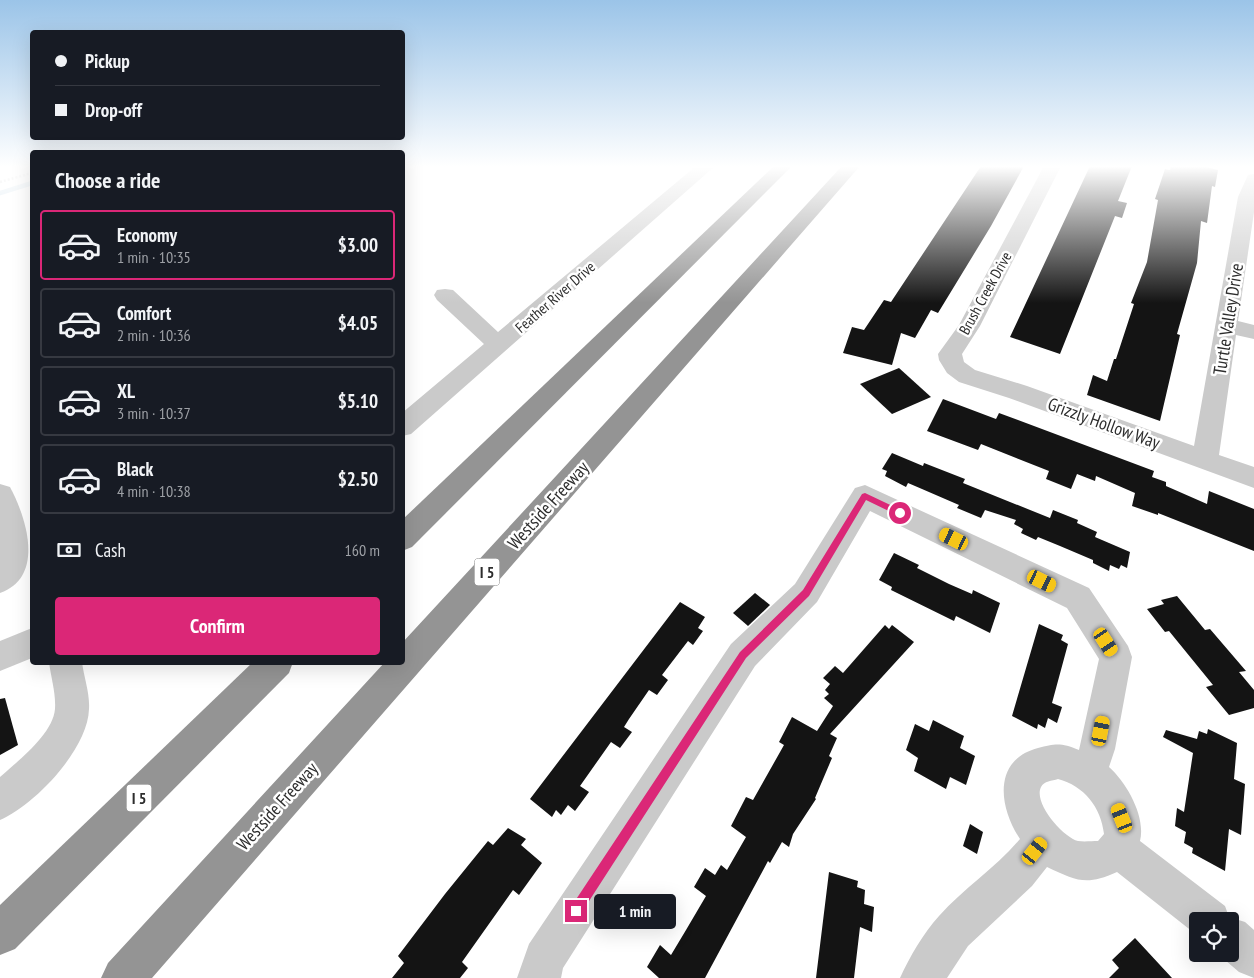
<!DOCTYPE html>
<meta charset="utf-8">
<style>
:root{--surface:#171b24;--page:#242831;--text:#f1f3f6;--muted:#9ea1a6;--line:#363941;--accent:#db2777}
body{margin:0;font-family:"PT Sans Narrow",sans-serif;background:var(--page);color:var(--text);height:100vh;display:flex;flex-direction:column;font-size:19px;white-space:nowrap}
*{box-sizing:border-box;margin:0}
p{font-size:16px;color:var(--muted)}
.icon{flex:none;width:28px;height:28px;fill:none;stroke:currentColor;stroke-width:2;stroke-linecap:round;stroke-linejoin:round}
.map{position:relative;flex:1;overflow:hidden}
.drawer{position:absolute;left:30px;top:150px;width:375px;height:515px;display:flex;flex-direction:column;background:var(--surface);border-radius:5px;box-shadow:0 5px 20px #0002}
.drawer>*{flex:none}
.hud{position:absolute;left:30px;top:30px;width:375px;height:110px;border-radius:5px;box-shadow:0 5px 20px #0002;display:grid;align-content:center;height:110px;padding:0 25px;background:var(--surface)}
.buttons{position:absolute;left:1189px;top:912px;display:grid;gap:10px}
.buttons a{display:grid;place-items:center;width:50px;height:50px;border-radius:5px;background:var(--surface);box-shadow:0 5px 20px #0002;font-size:25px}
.end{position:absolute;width:22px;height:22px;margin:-11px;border:6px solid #db2777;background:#fff;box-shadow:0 0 0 2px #fff}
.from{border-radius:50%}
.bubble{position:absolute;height:35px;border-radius:5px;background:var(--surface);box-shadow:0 5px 20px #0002;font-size:16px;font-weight:800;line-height:35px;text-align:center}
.car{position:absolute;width:15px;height:30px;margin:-15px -8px;border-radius:6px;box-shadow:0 0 4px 1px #0007;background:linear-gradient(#f5c518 24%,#345 0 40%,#f5c518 0 76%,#345 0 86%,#f5c518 0)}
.hud b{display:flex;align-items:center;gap:18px;height:48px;font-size:19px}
.hud b+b{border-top:1px solid var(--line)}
.hud i{width:12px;height:12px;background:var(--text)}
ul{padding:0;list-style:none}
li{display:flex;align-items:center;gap:15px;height:70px;margin:0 10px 8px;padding:0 15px;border:2px solid var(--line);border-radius:5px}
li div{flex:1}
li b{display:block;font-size:19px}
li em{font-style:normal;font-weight:800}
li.current{border-color:var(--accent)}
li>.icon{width:45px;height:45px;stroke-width:1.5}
h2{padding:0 25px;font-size:22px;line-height:60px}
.pay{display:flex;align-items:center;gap:12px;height:55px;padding:0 25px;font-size:19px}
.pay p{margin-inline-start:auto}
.action{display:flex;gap:10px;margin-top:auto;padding:10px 25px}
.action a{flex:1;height:58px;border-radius:5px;background:var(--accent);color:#fff;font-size:20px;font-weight:800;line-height:58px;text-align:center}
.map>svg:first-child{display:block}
</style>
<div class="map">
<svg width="1254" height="978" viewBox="0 0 1254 978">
<rect width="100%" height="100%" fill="#fff"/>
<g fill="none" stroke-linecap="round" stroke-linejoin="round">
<polyline stroke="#c8dce9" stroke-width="4.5" points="0,193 32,183"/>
</g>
<g fill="#141414">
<polygon points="981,166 1024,166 991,226 938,313 931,310 915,338 901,333 892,365 843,353 852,327 864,330 884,300 891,302"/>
<polygon points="1090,166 1132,166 1118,201 1127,203 1122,218 1115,216 1060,354 1010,337"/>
<polygon points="1171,166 1202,166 1218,170 1215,187 1212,186 1207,223 1201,221 1197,263 1177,334 1180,335 1160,421 1087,395 1093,375 1107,381 1114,359 1116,359 1134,304 1131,303 1147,262 1158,200 1155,199 1165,169 1170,170"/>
<polygon points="899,368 931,397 892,414 860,384"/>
<polygon points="943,399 996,419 999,413 1154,471 1152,477 1166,482 1166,486 1207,504 1209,491 1254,509 1254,551 1158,513 1158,515 1132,506 1135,493 1096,476 1095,481 1077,474 1071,489 1046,479 1049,471 981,444 978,450 927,431"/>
<polygon points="892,453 923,466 924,463 965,479 963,483 1050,518 1053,510 1078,520 1077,523 1097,532 1095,537 1130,552 1127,568 1121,565 1119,569 1110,565 1109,571 1093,563 1093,560 1060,546 1038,537 1036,540 1021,533 1023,529 1014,524 1016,520 985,510 981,518 957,508 959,505 922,489 908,483 906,487 885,476 887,471 882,469"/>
<polygon points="894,553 919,565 917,568 949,584 972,594 973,590 1000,603 990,633 956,616 954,621 891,590 892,587 879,580"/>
<polygon points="755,593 770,605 748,626 733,613"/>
<polygon points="1177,596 1205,630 1210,629 1246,671 1239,672 1254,690 1254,708 1229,715 1206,687 1213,685 1169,631 1165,632 1147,609 1164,604 1161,600"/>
<polygon points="680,602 705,617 698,628 703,631 693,645 688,641 662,675 668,680 657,695 649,690 629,719 624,727 632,732 620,748 611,742 580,786 589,792 575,811 568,805 561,815 556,810 552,817 530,799"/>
<polygon points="1039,624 1063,635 1061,640 1068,644 1052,703 1062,707 1057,723 1048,718 1045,728 1038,724 1037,729 1012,716"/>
<polygon points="885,625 889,629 892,625 914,642 830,734 837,738 829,756 832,758 815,798 816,799 793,834 789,847 782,842 770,863 768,861 705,978 659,978 647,967 660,945 671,955 686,930 706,896 694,887 705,868 715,875 721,865 727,870 746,837 731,826 746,797 753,800 784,745 779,742 792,717 817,731 833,706 824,698 829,694 825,690 830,684 823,678 835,666 843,673"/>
<polygon points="5,698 18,745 0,755 0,699"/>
<polygon points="933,720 964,736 960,748 975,756 966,785 950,777 946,789 914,771 918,758 906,750 915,724 929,731"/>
<polygon points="1208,729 1237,743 1234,779 1245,784 1241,835 1229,829 1225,871 1192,853 1193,848 1184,843 1186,832 1175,826 1177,808 1184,812 1193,753 1163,737 1166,730 1197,739 1199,731 1207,734"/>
<polygon points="970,824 983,832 977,854 963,846"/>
<polygon points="508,828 526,839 521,845 542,863 519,895 513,890 462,962 468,968 460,978 392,978 404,963 398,956 445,894 488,841 493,845"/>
<polygon points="829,872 858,881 857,887 865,890 864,904 874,907 872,932 860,927 854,978 816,978"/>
<polygon points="1135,938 1172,978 1109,978 1119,968 1112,960"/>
</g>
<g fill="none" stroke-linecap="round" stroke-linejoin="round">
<polyline stroke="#cacaca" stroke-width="2.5" stroke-dasharray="2 2" stroke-linecap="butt" points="0,182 32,173"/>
<g fill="#cacaca" fill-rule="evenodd">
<polygon points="696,166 715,166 411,434 402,436 402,413 484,344 437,300 434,295 437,290 445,289 453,290 498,332"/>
<polygon points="1044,166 1061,166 980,326 962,354 964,362 975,370 1027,386 1194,446 1238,197 1248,175 1254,174 1254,212 1238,321 1254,325 1254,339 1236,335 1219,455 1254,467 1254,488 1009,398 959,382 947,373 939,360 938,354 959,325"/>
<path d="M0 484 10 487C27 519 45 577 0 593Z"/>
<path d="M865 485 1089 588 1128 646 1132 657 1115 749 1109 767C1127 783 1146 817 1140 841L1225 906 1229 917 1245 922 1254 930V978L1239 972 1218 954H1230V921H1198V936L1117 872C1086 886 1077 881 1047 867L1032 886 968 946 947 978H900C909 958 924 932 939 916 964 888 996 868 1020 839 999 808 992 760 1038 748 1056 743 1062 743 1079 750L1099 659 1067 608 870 511 817 602 755 666 563 968 561 978H517L529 944 731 644 795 584 855 488ZM1058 779C1084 786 1101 807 1104 834L1098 841C1092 841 1084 842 1078 841 1063 837 1033 803 1041 787 1044 781 1052 781 1058 779Z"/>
<polygon points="32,628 32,658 0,671 0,641"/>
<path d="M49 662H82C84 678 90 693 89 709 88 749 35 805 0 820V777C18 761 53 734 55 709 56 693 51 678 49 662Z"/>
</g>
<g fill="#949494" fill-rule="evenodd">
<polygon points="774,166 792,166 412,547 402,551 402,520"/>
<polygon points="842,166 860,166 152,978 101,978 108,963 385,662 402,662 402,643"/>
<polygon points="253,662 293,662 289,673 15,949 0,955 0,905"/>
</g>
</g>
<linearGradient id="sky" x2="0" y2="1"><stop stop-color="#9bc4e8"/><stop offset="0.55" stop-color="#fff"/><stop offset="1" stop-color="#fff" stop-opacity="0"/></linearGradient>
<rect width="1254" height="303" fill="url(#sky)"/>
<polygon fill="#db2777" points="865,493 903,511 903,515 897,515 866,500 809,596 746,658 580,915 576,917 571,915 569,911 571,907 740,652 803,590 862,494"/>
<g text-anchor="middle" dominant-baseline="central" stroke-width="5" stroke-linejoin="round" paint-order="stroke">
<g font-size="15" fill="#2d2d2d" stroke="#fff">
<text transform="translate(985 293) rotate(-61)">Brush Creek Drive</text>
<text transform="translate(555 297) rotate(-41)">Feather River Drive</text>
</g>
<g fill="#fff" stroke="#6c6c6c" stroke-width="1">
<rect x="474.5" y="558.5" width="25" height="27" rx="4"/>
<rect x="126.5" y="784.5" width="25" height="27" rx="4"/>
</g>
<g font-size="16" font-weight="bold" fill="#2d2d2d">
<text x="487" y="572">I 5</text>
<text x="139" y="798">I 5</text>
</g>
<g font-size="18" fill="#2d2d2d" stroke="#fff">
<text transform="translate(1228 319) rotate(-81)">Turtle Valley Drive</text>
<text transform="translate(1104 423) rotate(20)">Grizzly Hollow Way</text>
<text transform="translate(548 505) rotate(-48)">Westside Freeway</text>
<text transform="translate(277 806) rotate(-48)">Westside Freeway</text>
</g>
</g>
</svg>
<div class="buttons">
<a><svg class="icon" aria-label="locate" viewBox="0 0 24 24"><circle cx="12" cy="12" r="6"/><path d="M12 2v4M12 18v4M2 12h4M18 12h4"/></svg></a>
</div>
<i class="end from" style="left:900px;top:513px"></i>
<i class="end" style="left:576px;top:911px"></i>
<div class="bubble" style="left:594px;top:894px;width:82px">1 min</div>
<i class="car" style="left:954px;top:539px;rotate:296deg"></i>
<i class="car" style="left:1042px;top:581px;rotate:116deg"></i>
<i class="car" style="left:1106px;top:642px;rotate:147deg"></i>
<i class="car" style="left:1101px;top:731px;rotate:11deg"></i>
<i class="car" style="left:1122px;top:818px;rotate:338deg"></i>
<i class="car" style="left:1035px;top:851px;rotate:39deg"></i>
<div class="hud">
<b><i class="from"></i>Pickup</b>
<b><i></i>Drop-off</b>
</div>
<section class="drawer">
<h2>Choose a ride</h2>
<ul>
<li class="current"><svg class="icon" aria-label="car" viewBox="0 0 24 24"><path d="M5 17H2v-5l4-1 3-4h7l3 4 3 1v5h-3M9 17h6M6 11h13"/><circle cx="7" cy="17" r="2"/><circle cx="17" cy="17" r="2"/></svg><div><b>Economy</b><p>1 min · 10:35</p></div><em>$3.00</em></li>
<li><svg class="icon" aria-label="car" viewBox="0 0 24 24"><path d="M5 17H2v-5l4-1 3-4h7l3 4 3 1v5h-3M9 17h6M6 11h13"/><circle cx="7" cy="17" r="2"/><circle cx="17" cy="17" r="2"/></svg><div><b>Comfort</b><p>2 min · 10:36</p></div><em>$4.05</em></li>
<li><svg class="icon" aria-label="car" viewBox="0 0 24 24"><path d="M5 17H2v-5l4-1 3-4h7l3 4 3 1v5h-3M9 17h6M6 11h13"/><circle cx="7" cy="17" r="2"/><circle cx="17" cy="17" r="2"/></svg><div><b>XL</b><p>3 min · 10:37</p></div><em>$5.10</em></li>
<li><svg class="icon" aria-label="car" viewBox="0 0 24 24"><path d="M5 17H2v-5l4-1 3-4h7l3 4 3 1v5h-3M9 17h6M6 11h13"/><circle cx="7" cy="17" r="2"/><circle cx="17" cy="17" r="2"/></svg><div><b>Black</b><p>4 min · 10:38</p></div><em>$2.50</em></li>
</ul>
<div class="pay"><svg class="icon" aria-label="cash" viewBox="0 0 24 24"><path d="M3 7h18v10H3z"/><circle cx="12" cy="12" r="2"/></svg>Cash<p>160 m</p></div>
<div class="action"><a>Confirm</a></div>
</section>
</div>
